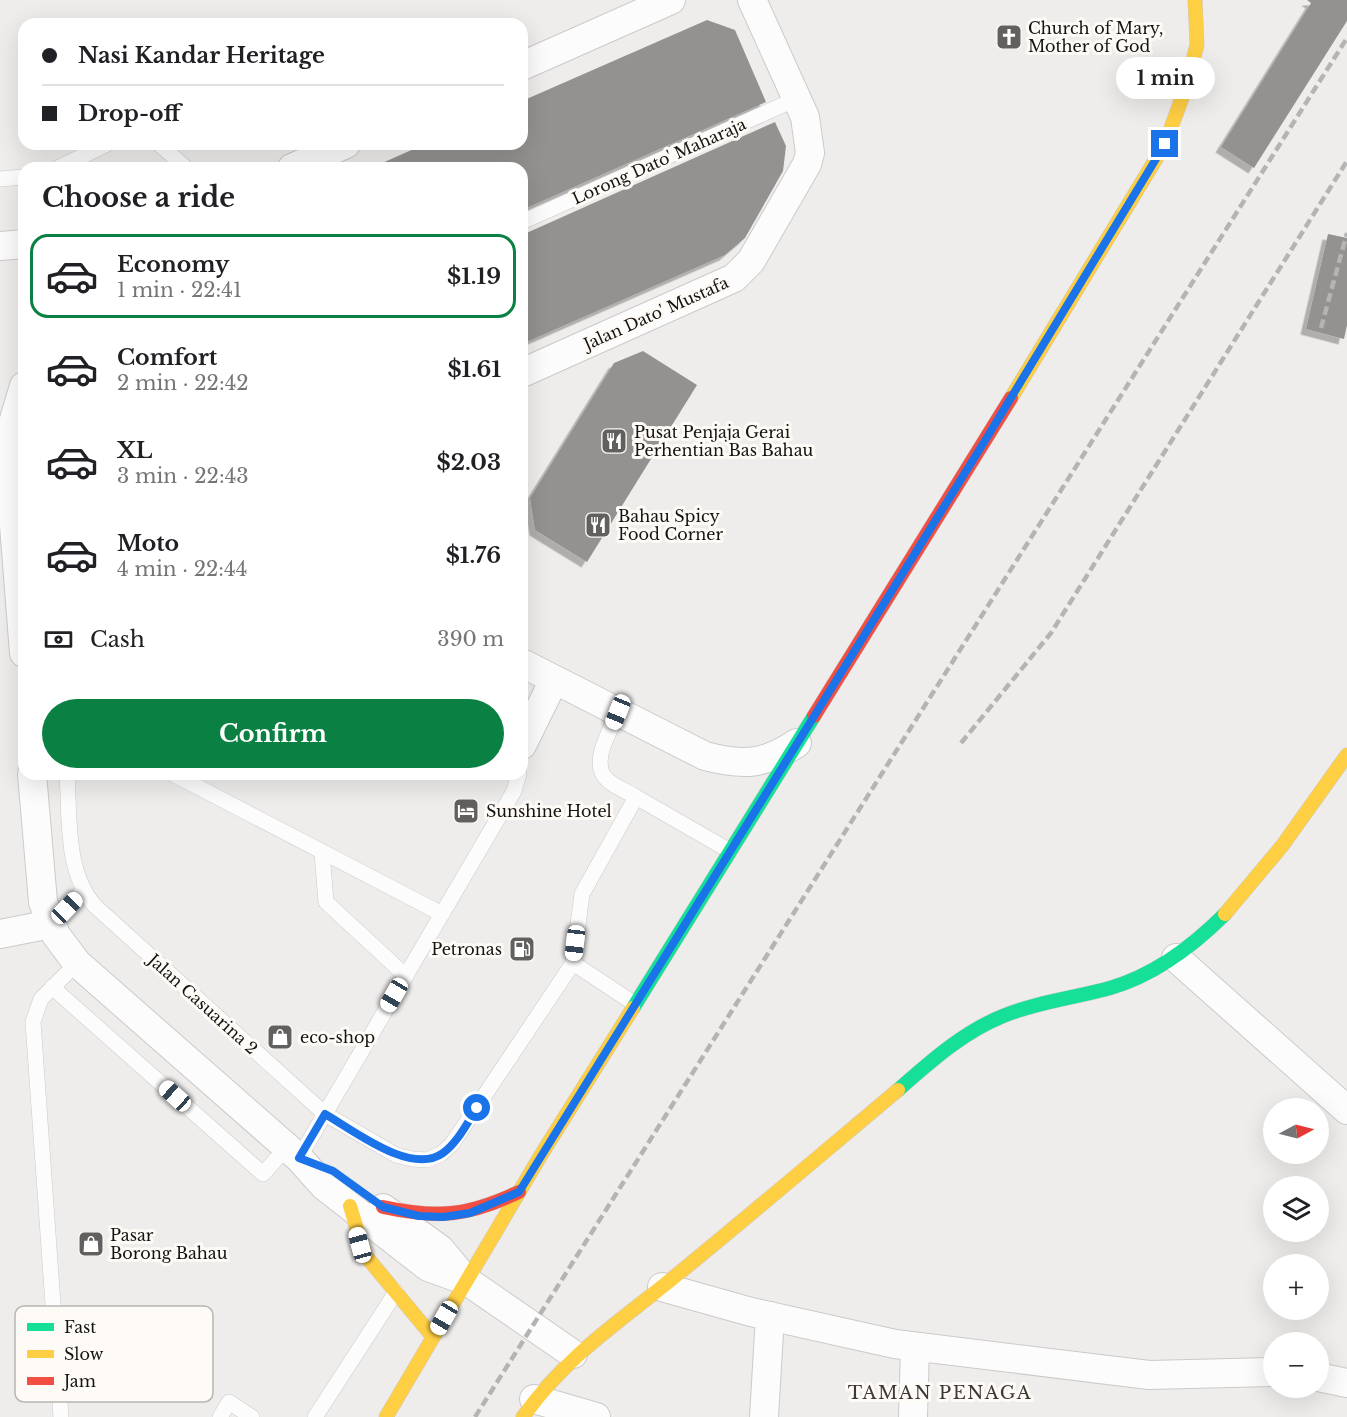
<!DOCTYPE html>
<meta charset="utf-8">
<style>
:root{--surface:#fff;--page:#f2f2f2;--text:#202124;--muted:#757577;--line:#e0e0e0;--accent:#0b8043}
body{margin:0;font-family:"Libre Baskerville",serif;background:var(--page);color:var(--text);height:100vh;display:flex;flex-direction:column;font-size:22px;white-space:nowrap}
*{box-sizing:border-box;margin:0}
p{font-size:20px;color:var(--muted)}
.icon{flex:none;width:33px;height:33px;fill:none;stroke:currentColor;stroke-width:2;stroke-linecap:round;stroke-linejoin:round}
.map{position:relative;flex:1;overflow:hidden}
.panel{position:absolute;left:18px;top:162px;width:510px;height:618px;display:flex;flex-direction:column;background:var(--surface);border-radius:18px;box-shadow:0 6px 24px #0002}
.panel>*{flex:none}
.hud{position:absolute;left:18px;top:18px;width:510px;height:132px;border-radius:18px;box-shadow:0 6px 24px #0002;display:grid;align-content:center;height:132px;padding:0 24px;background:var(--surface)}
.needle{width:39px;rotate:83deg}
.fabs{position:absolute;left:1263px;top:1098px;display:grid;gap:12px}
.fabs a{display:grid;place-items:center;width:66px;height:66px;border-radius:50%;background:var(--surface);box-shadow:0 6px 24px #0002;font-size:30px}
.end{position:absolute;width:27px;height:27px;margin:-14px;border:8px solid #1a73e8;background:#fff;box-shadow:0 0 0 3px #fff}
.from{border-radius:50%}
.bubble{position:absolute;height:42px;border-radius:21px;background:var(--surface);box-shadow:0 6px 24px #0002;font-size:20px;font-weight:800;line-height:42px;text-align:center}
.car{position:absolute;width:18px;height:36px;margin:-18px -9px;border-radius:8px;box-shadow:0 0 4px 2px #0007;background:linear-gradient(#fff 24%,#345 0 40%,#fff 0 76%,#345 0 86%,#fff 0)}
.hud b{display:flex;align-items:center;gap:21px;height:57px;font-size:22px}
.hud b+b{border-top:2px solid var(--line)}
.hud i{width:15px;height:15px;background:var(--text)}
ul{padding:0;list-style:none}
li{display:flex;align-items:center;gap:18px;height:84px;margin:0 12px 9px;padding:0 12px;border:3px solid transparent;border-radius:18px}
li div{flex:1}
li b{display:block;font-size:22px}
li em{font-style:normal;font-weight:800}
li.on{border-color:var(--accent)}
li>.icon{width:54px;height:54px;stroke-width:1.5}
h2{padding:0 24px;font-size:27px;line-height:72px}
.pay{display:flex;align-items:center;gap:15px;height:66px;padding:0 24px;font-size:22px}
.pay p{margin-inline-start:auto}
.primary-button{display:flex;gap:12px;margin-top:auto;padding:12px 24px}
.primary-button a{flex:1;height:69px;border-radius:36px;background:var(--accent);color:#fff;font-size:24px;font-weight:800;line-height:69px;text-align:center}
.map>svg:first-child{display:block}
</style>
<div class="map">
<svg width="1347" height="1417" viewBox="0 0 1347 1417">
<defs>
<filter id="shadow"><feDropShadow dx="-5.5" dy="5.5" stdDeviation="0" flood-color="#0004"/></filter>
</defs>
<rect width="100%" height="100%" fill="#efedeb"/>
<g fill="#949290" filter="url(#shadow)">
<polygon points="1307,0 1347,0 1347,21 1254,168 1221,147 1311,3"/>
<polygon points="707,20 735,30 766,102 522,210 522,168 371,168 425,144 522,144 522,101"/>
<polygon points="775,122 786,146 783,171 745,238 725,255 522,344 522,235"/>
<polygon points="1328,234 1347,238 1347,325 1344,339 1306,329"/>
<polygon points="643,351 697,385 587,562 535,530 530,498 614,363"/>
</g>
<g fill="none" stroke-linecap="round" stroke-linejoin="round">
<g stroke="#cccac9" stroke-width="16">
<g id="lane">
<polyline points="159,144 186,168"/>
<polyline points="58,168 107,144"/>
<polyline points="0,179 24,177"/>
<polyline points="522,222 796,99"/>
<path d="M67 774C70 819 65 871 95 906L325 1114 396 1155 412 1159 427 1160 441 1154 452 1144 573 963 582 894 636 797C627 791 611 786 604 776 592 759 611 729 618 713"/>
<polyline points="173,774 442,914"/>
<polyline points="636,797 730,851"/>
<polyline points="322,852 326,902 406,976"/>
<polyline points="51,924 82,892"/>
<polyline points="573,963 635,1004"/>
<polyline points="52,987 263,1174 287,1147"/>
<polyline points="299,1158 514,791 519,774"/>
<polyline points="61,1417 33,1022 41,999 77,963"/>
<polyline points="220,1417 229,1402 252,1417"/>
<polyline points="315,1417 396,1292"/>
</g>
</g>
<g stroke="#cccac9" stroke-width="30">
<g id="street">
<polyline points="522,66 671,0"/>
<polyline points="292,168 346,144"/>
<polyline points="0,246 24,244"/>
<polyline points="522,373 734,278 751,261 807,164 810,153 805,117 752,0"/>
<polyline points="24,386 10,433 9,461 24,653"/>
<path d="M522 663 705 756C743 766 764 765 797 743"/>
<polyline points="522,745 554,680"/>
<polyline points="32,774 43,902 56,935 77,963 299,1158 324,1186 428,1267 467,1281 573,1354"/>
<polyline points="0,934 51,924"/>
<polyline points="1176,958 1347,1110"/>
<polyline points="383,1208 440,1249 465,1279"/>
<polyline points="662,1287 751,1312 895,1344 1149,1375 1274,1372"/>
<polyline points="1318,1377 1347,1383"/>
<polyline points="534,1399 596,1417"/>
<polyline points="764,1417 770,1316"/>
<polyline points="913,1417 915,1347"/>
</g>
</g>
<g stroke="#cccac9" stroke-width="15">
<g id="fast">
<polyline points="633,1008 814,716"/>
<path d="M898 1090C930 1062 963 1032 1003 1016 1037 1002 1074 998 1110 988 1155 975 1192 947 1225 914"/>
</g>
</g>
<g stroke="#cccac9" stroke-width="15">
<g id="slow">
<polyline points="1011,398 1165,144 1185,90 1197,45 1195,0"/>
<polyline points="1225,914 1282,846 1347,755"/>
<polyline points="350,1206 365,1255 433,1337"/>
<polyline points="386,1417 541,1155 633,1008"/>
<path d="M523 1417C565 1357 618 1323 673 1278 749 1216 823 1153 898 1090"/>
</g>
</g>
<g stroke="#cccac9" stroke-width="15">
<g id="jam">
<polyline points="814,716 1011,398"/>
<path d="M383 1207C438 1219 468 1216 519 1192"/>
</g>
</g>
<use href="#lane" stroke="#fdfcfc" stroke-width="15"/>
<use href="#street" stroke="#fdfcfc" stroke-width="28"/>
<use href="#fast" stroke="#16e098" stroke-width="14"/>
<use href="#slow" stroke="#ffcf43" stroke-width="14"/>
<use href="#jam" stroke="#f24e42" stroke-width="14"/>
<g stroke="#b4b4b4" stroke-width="4.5" stroke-dasharray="9 4.5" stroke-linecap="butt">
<polyline points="1321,328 1347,233"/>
<polyline points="961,743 1051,633 1347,161"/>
<polyline points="475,1417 1347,38"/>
</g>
</g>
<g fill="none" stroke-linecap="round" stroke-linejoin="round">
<path stroke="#1a73e8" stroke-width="8" d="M477 1108C467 1123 458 1142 443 1153 411 1176 353 1130 325 1114L299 1158 333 1171 383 1207 419 1216 443 1217 470 1213 519 1192 986 439 1165 144"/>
</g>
<defs>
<g id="church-square" transform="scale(1.35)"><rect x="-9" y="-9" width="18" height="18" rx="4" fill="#61605e" stroke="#fefaf6"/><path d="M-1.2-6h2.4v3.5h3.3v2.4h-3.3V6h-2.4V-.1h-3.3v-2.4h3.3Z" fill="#fff"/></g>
<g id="restaurant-square" transform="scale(1.35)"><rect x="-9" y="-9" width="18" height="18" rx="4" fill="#61605e" stroke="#fefaf6"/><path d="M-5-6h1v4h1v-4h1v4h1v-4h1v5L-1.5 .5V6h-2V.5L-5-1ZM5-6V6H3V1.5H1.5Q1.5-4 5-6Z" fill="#fff"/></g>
<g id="hotel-square" transform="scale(1.35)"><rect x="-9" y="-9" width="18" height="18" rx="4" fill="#61605e" stroke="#fefaf6"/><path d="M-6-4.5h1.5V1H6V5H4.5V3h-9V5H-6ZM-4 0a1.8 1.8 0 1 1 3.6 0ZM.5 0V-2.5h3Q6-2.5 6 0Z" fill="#fff"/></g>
<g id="fuel-square" transform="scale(1.35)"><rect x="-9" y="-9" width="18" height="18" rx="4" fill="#61605e" stroke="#fefaf6"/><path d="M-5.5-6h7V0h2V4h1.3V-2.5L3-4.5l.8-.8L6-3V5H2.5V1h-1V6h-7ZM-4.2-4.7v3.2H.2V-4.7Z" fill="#fff"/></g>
<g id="shop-square" transform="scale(1.35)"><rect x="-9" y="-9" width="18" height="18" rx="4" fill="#61605e" stroke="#fefaf6"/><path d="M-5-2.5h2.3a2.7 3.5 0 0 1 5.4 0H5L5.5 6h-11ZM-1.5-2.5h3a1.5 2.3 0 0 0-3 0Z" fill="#fff"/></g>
</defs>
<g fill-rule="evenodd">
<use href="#church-square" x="1009" y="37"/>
<use href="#restaurant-square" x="614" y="441"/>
<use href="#restaurant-square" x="598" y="525"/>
<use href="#hotel-square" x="466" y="811"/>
<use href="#fuel-square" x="522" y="949"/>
<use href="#shop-square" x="280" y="1037"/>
<use href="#shop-square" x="91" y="1244"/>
</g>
<g text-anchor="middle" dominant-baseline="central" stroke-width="6" stroke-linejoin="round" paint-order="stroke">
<g font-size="16" fill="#151412" stroke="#fefaf6" text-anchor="start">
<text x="1028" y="28">Church of Mary,<tspan x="1028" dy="18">Mother of God</tspan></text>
<text x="634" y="432">Pusat Penjaja Gerai<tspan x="634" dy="18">Perhentian Bas Bahau</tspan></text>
<text x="618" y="516">Bahau Spicy<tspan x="618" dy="18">Food Corner</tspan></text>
<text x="486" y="811">Sunshine Hotel</text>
<text x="502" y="949" text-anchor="end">Petronas</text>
<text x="300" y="1037">eco-shop</text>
<text x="110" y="1235">Pasar<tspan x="110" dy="18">Borong Bahau</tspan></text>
</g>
<g font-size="16" fill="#151412" stroke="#fefaf6">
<text transform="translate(659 161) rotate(-24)">Lorong Dato' Maharaja</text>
<text transform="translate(656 313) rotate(-24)">Jalan Dato' Mustafa</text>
<text transform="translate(203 1004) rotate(42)">Jalan Casuarina 2</text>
</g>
<g font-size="18" letter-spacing="1.5" fill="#3d3a36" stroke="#fefaf6">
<text x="940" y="1393">TAMAN PENAGA</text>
</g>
</g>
<rect x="15" y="1306" width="198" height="96" rx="9" fill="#fefaf6" stroke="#b8b5b2" stroke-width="1.5"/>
<rect x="27" y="1323" width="27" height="8" fill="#16e098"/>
<rect x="27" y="1350" width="27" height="8" fill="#ffcf43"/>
<rect x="27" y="1377" width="27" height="8" fill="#f24e42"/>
<g font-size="16" fill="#151412">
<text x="64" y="1333">Fast</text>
<text x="64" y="1360">Slow</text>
<text x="64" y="1387">Jam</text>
</g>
</svg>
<div class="fabs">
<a><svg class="needle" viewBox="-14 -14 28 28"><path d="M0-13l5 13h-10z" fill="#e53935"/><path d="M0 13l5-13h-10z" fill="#757577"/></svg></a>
<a><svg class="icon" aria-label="layers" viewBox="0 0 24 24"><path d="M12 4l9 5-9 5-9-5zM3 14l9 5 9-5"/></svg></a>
<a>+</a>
<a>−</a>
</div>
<i class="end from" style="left:477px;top:1108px"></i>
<i class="end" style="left:1165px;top:144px"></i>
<div class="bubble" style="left:1116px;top:57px;width:99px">1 min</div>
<i class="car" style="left:618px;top:712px;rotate:202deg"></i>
<i class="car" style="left:67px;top:908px;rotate:44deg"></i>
<i class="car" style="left:575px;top:943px;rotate:187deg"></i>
<i class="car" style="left:394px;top:995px;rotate:210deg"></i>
<i class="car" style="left:175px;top:1096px;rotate:312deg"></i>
<i class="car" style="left:360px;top:1245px;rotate:345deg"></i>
<i class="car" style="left:444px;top:1318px;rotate:210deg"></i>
<div class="hud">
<b><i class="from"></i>Nasi Kandar Heritage</b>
<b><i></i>Drop-off</b>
</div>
<section class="panel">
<h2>Choose a ride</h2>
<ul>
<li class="on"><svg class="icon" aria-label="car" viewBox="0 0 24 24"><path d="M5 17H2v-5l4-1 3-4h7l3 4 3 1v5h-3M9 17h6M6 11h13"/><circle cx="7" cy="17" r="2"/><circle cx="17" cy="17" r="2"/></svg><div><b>Economy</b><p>1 min · 22:41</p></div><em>$1.19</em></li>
<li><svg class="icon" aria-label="car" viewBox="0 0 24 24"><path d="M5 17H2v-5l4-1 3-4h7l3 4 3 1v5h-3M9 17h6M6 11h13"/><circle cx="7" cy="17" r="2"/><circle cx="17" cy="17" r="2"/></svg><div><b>Comfort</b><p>2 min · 22:42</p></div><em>$1.61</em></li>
<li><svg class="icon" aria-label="car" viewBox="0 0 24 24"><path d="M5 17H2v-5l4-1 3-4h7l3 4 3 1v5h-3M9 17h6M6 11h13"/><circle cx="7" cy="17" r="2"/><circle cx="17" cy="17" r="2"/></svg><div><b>XL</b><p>3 min · 22:43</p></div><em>$2.03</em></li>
<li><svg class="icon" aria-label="car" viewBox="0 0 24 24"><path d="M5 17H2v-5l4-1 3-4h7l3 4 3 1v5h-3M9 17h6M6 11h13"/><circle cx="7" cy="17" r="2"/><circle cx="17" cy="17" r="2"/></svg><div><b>Moto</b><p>4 min · 22:44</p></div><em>$1.76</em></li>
</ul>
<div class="pay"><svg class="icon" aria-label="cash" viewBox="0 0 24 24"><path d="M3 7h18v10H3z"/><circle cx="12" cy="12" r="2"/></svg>Cash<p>390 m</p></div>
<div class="primary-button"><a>Confirm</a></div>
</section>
</div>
